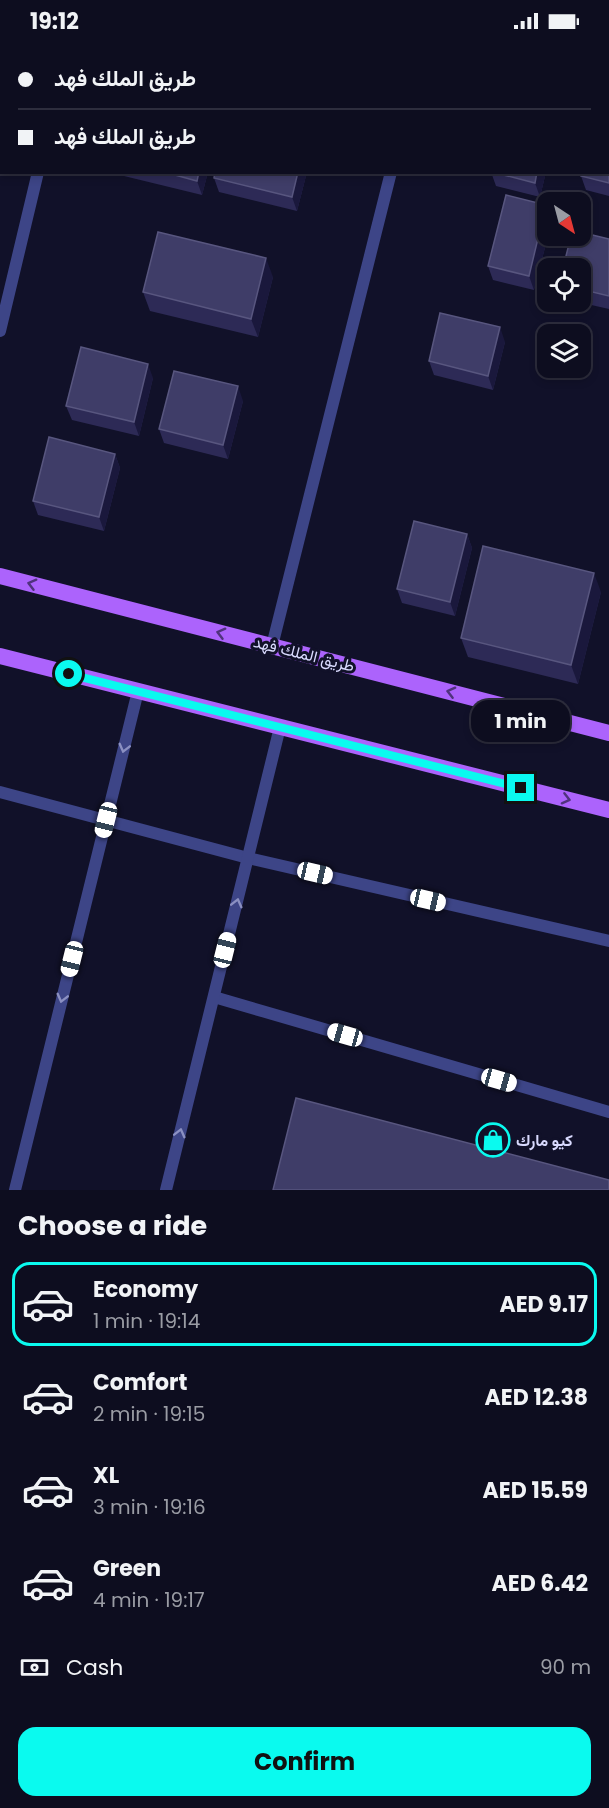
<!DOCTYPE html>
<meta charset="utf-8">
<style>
:root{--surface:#0d0d1f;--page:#161628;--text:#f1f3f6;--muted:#9a9ca4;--line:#2d2d3d;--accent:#0afaef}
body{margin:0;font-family:Poppins,Vazirmatn,sans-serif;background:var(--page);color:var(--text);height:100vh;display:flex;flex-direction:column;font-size:22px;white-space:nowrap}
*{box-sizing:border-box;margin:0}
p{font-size:20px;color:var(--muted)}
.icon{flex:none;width:33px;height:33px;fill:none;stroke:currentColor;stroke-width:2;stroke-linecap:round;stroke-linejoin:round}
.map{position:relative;height:1148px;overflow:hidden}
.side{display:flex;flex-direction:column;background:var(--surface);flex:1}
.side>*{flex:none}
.banner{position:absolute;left:0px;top:0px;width:609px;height:132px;box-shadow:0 3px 9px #0003,0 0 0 2px var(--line);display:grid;align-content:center;height:132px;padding:0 18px;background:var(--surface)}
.needle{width:39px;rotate:144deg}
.buttons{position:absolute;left:537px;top:150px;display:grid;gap:12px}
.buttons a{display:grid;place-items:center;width:54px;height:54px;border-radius:12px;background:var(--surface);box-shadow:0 3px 9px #0003,0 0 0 2px var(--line);font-size:30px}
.end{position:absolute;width:27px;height:27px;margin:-14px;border:8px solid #0afaef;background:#111;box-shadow:0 0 0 3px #111}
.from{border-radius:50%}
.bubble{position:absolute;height:42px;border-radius:18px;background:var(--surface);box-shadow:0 3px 9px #0003,0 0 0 2px var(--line);font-size:20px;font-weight:700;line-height:42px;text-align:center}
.car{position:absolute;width:18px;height:36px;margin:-18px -9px;border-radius:8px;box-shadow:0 0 4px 2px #0007;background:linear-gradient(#fff 24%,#345 0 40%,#fff 0 76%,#345 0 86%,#fff 0)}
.banner b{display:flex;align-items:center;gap:21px;height:57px;font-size:22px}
.banner b+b{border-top:2px solid var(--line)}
.banner i{width:15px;height:15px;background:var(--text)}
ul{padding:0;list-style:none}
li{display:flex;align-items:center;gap:18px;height:84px;margin:0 12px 9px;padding:0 6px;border:3px solid transparent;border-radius:18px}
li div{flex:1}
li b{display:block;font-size:22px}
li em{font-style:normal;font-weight:700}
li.current{border-color:var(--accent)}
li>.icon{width:54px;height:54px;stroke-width:1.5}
h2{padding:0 18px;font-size:27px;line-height:72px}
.pay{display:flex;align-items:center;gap:15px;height:66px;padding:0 18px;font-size:22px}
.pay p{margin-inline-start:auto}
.action{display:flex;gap:12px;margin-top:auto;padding:12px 18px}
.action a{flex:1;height:69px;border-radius:18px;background:var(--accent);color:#111;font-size:24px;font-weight:700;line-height:69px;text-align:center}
.status{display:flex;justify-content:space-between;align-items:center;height:42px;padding:0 30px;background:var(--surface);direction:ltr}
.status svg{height:16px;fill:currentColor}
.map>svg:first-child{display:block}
</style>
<div class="status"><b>19:12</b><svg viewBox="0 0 49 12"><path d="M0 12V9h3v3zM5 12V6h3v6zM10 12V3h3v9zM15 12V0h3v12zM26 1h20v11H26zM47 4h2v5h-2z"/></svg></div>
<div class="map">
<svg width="609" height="1148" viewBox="0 0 609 1148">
<rect width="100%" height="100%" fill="#111129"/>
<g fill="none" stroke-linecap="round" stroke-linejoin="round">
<polyline stroke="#3d4587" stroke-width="12" points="214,955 609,1070"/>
<g stroke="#3d4587" stroke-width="12">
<polyline points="70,2 70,0"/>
<polyline points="424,2 424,0"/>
<polyline points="0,289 38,130"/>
<polyline points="272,604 391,130"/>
<polyline points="0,750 248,816 609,899"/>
<polyline points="15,1148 138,649"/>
<polyline points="166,1148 280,685"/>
</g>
<g stroke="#ac63fc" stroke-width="16">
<polyline points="0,534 609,691"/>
<polyline points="0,614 609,768"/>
</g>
</g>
<g fill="#2d2a56">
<polygon points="609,77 609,154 586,148 581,134"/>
<polygon points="123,130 208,130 202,153 124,134"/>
<polygon points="307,130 297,169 219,150 214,136"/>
<polygon points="491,130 546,130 540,155 496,144"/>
<polygon points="546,163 548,166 548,194 534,248 493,238 488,224"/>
<polygon points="609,197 609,267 578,260 580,260 580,226"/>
<polygon points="273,235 258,295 150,269 143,250"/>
<polygon points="505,300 493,348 434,333 429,319"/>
<polygon points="153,336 139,394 72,378 66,364"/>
<polygon points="243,359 228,417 164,401 159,387"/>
<polygon points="115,412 120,426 104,489 38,473 33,459"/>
<polygon points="467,492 472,506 455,574 402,561 397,547"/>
<polygon points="601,550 578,642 468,615 461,596"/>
</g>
<g fill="#1a183c">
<polygon points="230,0 238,0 238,2 229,2"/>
<polygon points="199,130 208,130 202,153 197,139"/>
<polygon points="298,130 307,130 297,169 292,155"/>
<polygon points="537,130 546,130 540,155 535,141"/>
<polygon points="546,163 548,166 548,194 534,248 529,234"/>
<polygon points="266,216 273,235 258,295 251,277"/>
<polygon points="500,285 505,300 493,348 488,334"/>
<polygon points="148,322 153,336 139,394 134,380"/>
<polygon points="238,344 243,359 228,417 223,403"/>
<polygon points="115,412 120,426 104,489 99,475"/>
<polygon points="467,492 472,506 455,574 450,560"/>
<polygon points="594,531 601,550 578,642 571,623"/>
</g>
<g fill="#3f3d68" stroke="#58567f" stroke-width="1.5">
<polygon points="168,0 230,0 229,2 168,2"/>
<polygon points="608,76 609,77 609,141 581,134 582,130 608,130"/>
<polygon points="164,130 199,130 197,139"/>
<polygon points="215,130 298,130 292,155 214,136"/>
<polygon points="492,130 537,130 535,141"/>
<polygon points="506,153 546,163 529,234 488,224"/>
<polygon points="158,190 266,216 251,277 143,250"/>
<polygon points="580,190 609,197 609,254 580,247 580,226 563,226 571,194 580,194"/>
<polygon points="440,271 500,285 488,334 429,319"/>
<polygon points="81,305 148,322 134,380 66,364"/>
<polygon points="174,329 238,344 223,403 159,387"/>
<polygon points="49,395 115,412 99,475 33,459"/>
<polygon points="414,479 467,492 450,560 397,547"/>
<polygon points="483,504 594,531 571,623 461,596"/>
<polygon points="296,1056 609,1138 609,1148 273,1148"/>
</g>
<defs><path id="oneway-chevron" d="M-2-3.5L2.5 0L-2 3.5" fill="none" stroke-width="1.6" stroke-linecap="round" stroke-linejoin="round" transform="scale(1.5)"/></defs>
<g stroke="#4f327d">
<use href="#oneway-chevron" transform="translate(32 542) rotate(-165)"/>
<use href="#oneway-chevron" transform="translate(221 591) rotate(-165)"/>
<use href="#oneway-chevron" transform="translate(451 650) rotate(-166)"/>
<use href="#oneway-chevron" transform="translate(566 757) rotate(14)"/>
</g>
<g stroke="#8b90c2">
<use href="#oneway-chevron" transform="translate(124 706) rotate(104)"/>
<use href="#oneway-chevron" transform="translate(237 861) rotate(-76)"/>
<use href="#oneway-chevron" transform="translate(62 956) rotate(104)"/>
<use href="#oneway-chevron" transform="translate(180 1091) rotate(-76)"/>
</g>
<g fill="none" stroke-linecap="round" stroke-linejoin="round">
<polyline stroke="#0afaef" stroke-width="8" points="69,632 521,746"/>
</g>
<defs>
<g id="shop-ring" transform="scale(1.725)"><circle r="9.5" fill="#111129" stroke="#0afaef" stroke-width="1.5"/><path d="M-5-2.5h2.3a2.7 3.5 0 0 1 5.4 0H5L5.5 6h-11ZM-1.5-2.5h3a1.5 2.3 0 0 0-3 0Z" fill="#0afaef"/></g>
</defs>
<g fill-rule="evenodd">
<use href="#shop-ring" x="493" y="1098"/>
</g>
<g text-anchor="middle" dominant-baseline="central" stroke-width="6" stroke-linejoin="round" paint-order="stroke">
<g font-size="16" fill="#d9dafe" stroke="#111129">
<text transform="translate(304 612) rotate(14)">طريق الملك فهد</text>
</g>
<g font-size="16" font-weight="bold" fill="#d9dafe" stroke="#111129" text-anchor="start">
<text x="516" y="1098">كيو مارك</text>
</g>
</g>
</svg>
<div class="buttons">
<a><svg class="needle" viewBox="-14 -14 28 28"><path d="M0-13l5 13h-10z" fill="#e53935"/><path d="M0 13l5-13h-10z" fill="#9a9ca4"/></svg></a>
<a><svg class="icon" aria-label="locate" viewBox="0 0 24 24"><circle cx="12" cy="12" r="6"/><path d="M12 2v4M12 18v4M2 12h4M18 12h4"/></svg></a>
<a><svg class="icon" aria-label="layers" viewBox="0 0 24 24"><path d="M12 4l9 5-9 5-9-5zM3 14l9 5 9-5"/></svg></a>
</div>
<i class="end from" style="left:69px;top:632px"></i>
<i class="end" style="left:521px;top:746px"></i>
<div class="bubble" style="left:471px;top:658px;width:99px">1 min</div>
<i class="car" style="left:106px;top:778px;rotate:194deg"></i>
<i class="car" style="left:315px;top:831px;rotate:103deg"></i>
<i class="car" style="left:428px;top:858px;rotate:103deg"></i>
<i class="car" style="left:225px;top:908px;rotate:14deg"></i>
<i class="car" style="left:72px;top:917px;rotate:194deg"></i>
<i class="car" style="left:345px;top:993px;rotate:286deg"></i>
<i class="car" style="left:499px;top:1038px;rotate:106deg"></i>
<div class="banner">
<b><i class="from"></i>طريق الملك فهد</b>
<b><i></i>طريق الملك فهد</b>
</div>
</div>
<section class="side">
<h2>Choose a ride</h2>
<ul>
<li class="current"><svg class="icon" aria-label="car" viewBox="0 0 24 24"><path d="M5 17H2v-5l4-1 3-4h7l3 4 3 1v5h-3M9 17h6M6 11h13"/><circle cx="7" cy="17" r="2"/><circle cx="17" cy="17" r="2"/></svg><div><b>Economy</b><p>1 min · 19:14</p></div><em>AED 9.17</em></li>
<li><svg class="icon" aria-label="car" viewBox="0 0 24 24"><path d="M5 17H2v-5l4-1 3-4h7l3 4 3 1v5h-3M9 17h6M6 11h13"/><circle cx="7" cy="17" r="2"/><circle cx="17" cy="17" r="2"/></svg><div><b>Comfort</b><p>2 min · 19:15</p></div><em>AED 12.38</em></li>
<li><svg class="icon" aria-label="car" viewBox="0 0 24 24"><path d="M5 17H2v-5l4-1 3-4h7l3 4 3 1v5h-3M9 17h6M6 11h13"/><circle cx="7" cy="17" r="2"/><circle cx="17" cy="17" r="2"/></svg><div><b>XL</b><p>3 min · 19:16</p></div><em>AED 15.59</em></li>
<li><svg class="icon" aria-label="car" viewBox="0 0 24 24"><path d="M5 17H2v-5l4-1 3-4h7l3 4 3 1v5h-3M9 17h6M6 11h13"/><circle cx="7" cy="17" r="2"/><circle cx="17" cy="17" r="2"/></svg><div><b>Green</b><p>4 min · 19:17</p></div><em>AED 6.42</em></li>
</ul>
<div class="pay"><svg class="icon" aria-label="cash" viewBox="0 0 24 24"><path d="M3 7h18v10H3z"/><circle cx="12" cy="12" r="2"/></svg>Cash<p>90 m</p></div>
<div class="action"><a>Confirm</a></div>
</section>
